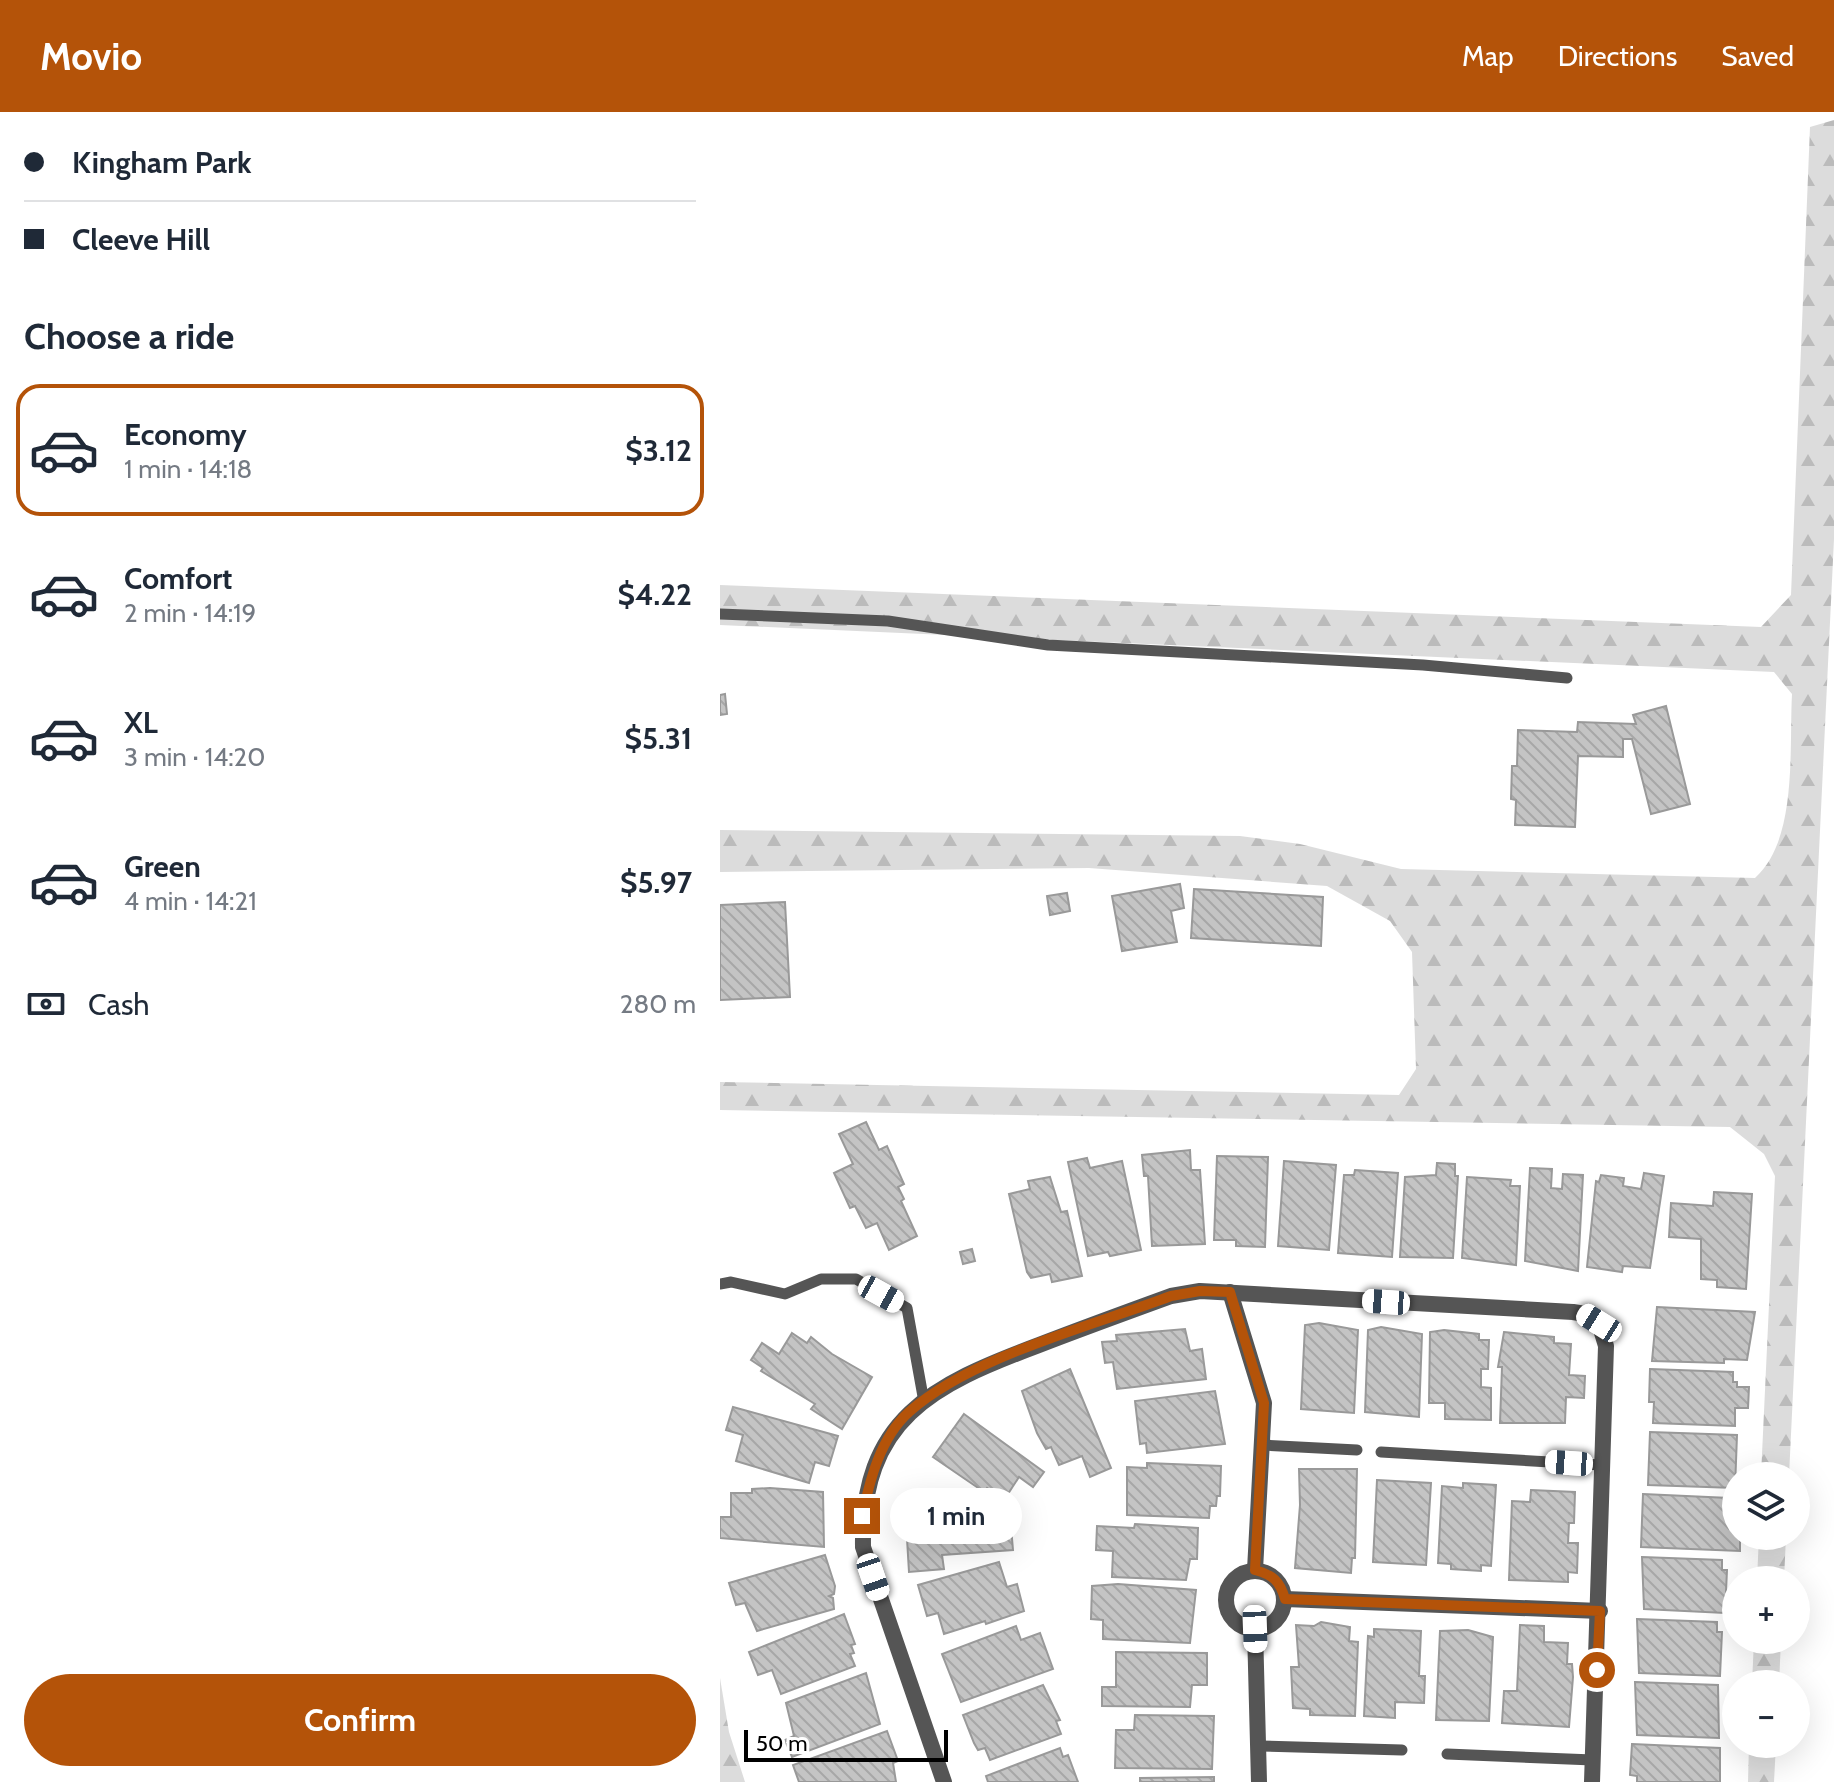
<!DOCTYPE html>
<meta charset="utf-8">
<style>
:root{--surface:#fff;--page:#f2f2f3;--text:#1f2937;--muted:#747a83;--line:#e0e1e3;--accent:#b45309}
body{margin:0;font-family:Cabin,sans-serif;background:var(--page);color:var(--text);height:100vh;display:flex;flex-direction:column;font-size:30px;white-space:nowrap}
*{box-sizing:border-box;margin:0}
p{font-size:26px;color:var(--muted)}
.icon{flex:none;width:44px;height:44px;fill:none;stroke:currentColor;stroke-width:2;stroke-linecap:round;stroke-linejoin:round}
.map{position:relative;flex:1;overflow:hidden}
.drawer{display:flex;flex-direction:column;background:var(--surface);width:720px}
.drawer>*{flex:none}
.hud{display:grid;align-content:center;height:176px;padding:0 24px;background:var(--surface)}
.tools{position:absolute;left:1002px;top:1350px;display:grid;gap:16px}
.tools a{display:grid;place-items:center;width:88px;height:88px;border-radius:50%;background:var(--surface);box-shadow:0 8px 32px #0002;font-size:40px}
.scale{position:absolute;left:24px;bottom:20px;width:204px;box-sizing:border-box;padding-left:8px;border:4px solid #000;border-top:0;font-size:22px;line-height:28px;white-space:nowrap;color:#000;-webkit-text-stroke:6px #fff;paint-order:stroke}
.end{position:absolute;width:36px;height:36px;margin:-18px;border:10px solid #b45309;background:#fff;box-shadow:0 0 0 4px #fff}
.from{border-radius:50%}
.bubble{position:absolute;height:56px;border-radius:28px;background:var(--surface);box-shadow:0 8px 32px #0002;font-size:26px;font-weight:700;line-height:56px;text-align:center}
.car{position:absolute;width:24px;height:48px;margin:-24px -12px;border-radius:10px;box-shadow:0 0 6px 2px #0007;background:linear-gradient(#fff 24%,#345 0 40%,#fff 0 76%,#345 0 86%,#fff 0)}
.hud b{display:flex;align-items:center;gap:28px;height:76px;font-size:30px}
.hud b+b{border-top:2px solid var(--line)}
.hud i{width:20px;height:20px;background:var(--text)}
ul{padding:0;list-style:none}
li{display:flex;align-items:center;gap:24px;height:132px;margin:0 16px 12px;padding:0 8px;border:4px solid transparent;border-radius:24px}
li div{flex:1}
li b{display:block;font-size:30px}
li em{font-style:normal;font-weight:700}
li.on{border-color:var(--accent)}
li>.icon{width:72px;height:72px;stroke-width:1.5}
h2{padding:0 24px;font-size:36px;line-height:96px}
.pay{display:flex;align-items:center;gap:20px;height:88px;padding:0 24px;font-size:30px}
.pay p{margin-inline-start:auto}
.cta{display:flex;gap:16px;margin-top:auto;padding:16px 24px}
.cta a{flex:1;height:92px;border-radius:48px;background:var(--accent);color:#fff;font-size:32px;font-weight:700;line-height:92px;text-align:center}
header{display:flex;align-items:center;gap:48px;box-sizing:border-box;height:112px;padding:0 40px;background:var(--accent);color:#fff}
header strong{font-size:38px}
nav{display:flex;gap:44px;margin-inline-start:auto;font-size:28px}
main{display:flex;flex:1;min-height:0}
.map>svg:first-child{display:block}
</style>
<header>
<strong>Movio</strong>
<nav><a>Map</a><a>Directions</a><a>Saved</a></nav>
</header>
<main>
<section class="drawer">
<div class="hud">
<b><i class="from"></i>Kingham Park</b>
<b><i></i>Cleeve Hill</b>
</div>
<h2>Choose a ride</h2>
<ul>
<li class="on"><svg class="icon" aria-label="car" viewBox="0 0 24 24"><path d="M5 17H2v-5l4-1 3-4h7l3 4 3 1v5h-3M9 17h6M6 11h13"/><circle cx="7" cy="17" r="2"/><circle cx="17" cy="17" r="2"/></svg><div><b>Economy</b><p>1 min · 14:18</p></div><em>$3.12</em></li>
<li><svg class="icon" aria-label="car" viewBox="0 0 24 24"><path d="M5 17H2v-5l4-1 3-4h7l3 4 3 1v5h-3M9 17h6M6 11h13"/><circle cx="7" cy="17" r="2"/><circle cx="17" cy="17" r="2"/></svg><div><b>Comfort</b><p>2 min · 14:19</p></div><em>$4.22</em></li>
<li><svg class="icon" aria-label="car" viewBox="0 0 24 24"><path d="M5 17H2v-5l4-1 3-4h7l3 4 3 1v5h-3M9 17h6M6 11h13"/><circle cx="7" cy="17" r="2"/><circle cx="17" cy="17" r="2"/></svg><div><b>XL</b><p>3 min · 14:20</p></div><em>$5.31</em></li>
<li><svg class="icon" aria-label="car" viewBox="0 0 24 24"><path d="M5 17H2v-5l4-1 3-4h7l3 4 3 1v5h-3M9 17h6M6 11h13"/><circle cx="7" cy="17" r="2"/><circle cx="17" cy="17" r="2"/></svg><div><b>Green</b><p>4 min · 14:21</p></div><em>$5.97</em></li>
</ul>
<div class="pay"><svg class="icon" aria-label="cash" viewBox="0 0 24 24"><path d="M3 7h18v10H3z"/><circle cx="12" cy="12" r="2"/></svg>Cash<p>280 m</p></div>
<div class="cta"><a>Confirm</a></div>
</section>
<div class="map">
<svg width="1114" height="1670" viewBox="0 0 1114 1670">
<defs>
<pattern id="forest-firs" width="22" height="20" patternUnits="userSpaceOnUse" patternTransform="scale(2)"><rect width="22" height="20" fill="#dcdcdc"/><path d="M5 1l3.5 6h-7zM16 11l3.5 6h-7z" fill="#bbb"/></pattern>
<pattern id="building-back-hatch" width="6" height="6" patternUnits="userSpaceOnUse" patternTransform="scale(2)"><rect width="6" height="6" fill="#c4c4c4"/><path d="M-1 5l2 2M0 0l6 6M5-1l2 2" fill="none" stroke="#a7a7a7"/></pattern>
</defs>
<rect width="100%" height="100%" fill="#fff"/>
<g fill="url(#forest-firs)">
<path d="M1114 8V427L1069 1364H1041L1055 1064 1044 1042 1010 1015 0 998V970L679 983 696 957 692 840 670 809 607 774 369 756 0 760V718L520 724 580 732 681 757 1035 766C1078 728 1069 636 1072 582L1054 560 0 513V473L1041 515 1071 483 1090 15Z"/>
<polygon points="1039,1424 1066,1424 1064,1468 1037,1468"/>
<polygon points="1034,1528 1061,1528 1059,1572 1032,1572"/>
<polygon points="0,1566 9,1620 25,1670 0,1670"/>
<polygon points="1029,1632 1056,1632 1054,1670 1028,1670"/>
</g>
<g fill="url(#building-back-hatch)" stroke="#999" stroke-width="2">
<polygon points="5,582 7,602 0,603 0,583"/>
<polygon points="946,594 970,692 931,702 912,627 903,627 903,645 858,644 855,715 795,713 796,688 791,687 792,654 797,654 798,618 857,620 858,610 916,612 913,603"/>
<polygon points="460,772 464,796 451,799 457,830 402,839 392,784"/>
<polygon points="474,777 603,785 601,834 471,826"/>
<polygon points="347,781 350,799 330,803 327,784"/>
<polygon points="65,790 70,885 0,888 0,793"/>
<polygon points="146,1010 159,1038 167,1034 184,1072 178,1075 184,1087 181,1089 197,1124 169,1138 157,1111 146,1116 135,1094 130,1096 114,1061 133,1052 119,1022"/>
<polygon points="470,1038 471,1058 480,1058 485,1132 432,1134 428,1064 424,1064 422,1043"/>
<polygon points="497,1044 548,1045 545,1135 516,1134 516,1128 494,1128"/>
<polygon points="367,1046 370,1056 402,1049 421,1138 390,1144 388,1140 368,1144 348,1050"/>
<polygon points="564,1049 616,1053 609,1138 558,1134"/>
<polygon points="717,1051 735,1052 735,1064 738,1064 733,1146 680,1145 685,1065 716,1063"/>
<polygon points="810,1056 832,1057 831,1076 842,1077 843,1062 863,1063 858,1159 805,1149"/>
<polygon points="635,1058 678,1061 672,1145 618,1141 624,1063 634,1063"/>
<polygon points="924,1061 944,1064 930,1156 903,1154 902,1160 867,1155 876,1069 879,1070 881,1063 904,1066 903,1074 921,1077"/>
<polygon points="330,1065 341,1100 347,1099 362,1164 332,1170 330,1162 311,1166 307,1160 289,1082 310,1077 308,1069"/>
<polygon points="747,1065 791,1068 790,1074 800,1074 796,1153 742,1146"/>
<polygon points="994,1080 1032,1082 1026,1177 997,1175 997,1168 981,1167 981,1127 949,1125 951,1091 993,1094"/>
<polygon points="252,1137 255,1149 243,1152 240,1140"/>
<polygon points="937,1195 1035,1200 1027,1248 1004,1247 1004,1251 932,1249"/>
<polygon points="599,1211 638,1218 634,1301 581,1297 585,1213"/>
<polygon points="661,1215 702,1222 699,1305 645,1300 648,1218"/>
<polygon points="465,1217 470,1239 482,1237 486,1267 397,1277 393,1250 385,1251 382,1230 397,1229 396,1223"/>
<polygon points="724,1218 759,1222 759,1228 769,1228 768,1257 761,1257 761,1275 771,1276 771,1308 725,1307 725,1291 709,1291 710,1220"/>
<polygon points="784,1220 834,1225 834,1231 851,1232 849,1263 865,1264 864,1286 846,1285 845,1311 780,1311 782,1255 778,1255"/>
<polygon points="72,1221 87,1231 91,1225 112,1242 152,1265 122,1317 91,1297 95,1292 41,1259 43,1256 31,1248 42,1231 59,1242"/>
<polygon points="350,1257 391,1356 370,1365 362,1344 339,1353 331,1335 326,1337 317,1321 302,1279"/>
<polygon points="930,1257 1013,1260 1013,1270 1017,1270 1017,1275 1029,1275 1028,1296 1015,1296 1015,1314 933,1311 934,1290 929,1290"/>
<polygon points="495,1279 505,1332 427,1341 426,1331 420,1332 415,1289"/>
<polygon points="13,1295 118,1324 109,1354 95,1350 89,1371 16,1349 23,1323 6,1318"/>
<polygon points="244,1302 324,1360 313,1375 299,1365 284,1388 267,1376 264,1380 213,1345"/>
<polygon points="930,1320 1017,1323 1015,1376 928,1373"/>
<polygon points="427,1351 501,1354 500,1384 497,1384 496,1394 490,1394 489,1406 407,1403 407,1355 427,1356"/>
<polygon points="579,1357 637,1357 635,1446 632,1446 631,1461 575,1456 580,1393"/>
<polygon points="657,1368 711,1371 706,1453 653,1450"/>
<polygon points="743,1371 776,1373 771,1454 761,1453 761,1459 731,1457 731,1452 718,1451 722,1374 743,1376"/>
<polygon points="50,1376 103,1380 104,1435 0,1426 0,1405 11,1405 11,1381 32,1381 32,1377"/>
<polygon points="811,1378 855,1380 854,1411 849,1411 848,1431 858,1431 857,1461 848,1460 848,1470 789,1468 792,1389 810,1390"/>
<polygon points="923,1382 1009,1386 1011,1419 1020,1424 1020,1439 921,1435"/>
<polygon points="221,1389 248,1389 249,1394 269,1392 271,1416 291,1415 293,1438 222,1443 224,1457 189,1460 185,1393"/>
<polygon points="415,1412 478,1416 477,1447 470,1447 466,1468 392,1465 393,1439 376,1438 377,1414 414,1416"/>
<polygon points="105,1443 115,1474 114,1482 109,1484 113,1486 114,1497 37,1519 25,1491 16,1493 9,1471"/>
<polygon points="922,1445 1002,1448 1002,1458 1007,1458 1005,1501 924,1497"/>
<polygon points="279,1450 287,1475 297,1472 304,1499 266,1512 265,1509 224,1522 218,1501 207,1504 198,1473"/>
<polygon points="398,1472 476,1478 470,1531 383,1527 383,1508 371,1507 372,1474"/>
<polygon points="124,1502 135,1532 131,1533 134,1541 130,1542 135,1554 61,1582 52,1558 38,1563 29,1540"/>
<polygon points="917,1507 997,1510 997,1520 1002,1520 1000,1564 919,1561"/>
<polygon points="601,1510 630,1515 629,1529 638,1530 635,1604 590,1603 590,1597 573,1596 571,1555 579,1555 576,1513 594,1514"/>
<polygon points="800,1513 824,1514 824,1530 848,1531 847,1552 852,1552 853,1565 849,1615 782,1611 784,1579 797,1579"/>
<polygon points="296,1514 301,1528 320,1521 333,1557 241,1590 222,1542"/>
<polygon points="654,1517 701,1519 699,1564 705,1564 704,1591 675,1590 675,1606 644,1604 648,1524 654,1525"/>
<polygon points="748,1518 773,1525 769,1609 716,1608 720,1519"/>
<polygon points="396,1540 487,1541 487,1573 472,1573 470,1595 382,1594 382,1575 396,1575"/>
<polygon points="146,1561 160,1612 72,1645 65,1628 74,1624 66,1591"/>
<polygon points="915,1570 998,1573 999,1626 917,1623"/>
<polygon points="323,1573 340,1608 336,1609 341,1622 270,1648 265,1636 258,1638 254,1631 243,1603"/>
<polygon points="415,1603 494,1604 492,1657 395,1656 396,1618 414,1618"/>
<polygon points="167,1619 178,1649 173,1651 176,1670 79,1670 73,1653"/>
<polygon points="912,1632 1000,1636 1000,1670 917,1670 917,1664 910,1663"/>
<polygon points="340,1636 343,1645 348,1643 358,1670 268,1670 266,1664"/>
<polygon points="494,1665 494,1670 420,1670 420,1666"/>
</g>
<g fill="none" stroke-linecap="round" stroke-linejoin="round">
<g stroke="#555" stroke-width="11">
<polyline points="0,502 168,509 328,533 703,553 847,566"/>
<polyline points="0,1172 11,1170 65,1182 101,1167 136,1167 187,1196 204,1290"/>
<polyline points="542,1333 637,1338"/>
<polyline points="661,1340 881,1353"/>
<polyline points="539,1634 682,1638"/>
<polyline points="727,1642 873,1648"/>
</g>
<g stroke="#555" stroke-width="16">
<polyline points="510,1180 544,1291 535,1458"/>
<circle cx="535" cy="1488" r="29"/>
<polyline points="565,1487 880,1499"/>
<polyline points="535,1517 539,1670"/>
<path d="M224 1670 143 1435C141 1307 212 1273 319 1233 363 1216 407 1200 451 1184L480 1179 853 1200 865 1202 879 1211 886 1234 872 1670"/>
</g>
</g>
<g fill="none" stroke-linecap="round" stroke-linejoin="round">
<path stroke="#b45309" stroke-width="10" d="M142 1404C150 1368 160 1326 189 1300 252 1244 372 1214 451 1184L480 1179 510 1180 544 1291 535 1458C553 1463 560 1469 565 1487L880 1499 877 1558"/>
</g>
</svg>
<div class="tools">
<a><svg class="icon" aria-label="layers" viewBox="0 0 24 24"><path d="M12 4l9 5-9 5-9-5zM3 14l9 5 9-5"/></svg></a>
<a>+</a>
<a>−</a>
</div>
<div class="scale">50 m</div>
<i class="end from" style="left:877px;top:1558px"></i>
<i class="end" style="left:142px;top:1404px"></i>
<div class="bubble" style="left:170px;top:1376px;width:132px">1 min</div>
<i class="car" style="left:161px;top:1182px;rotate:119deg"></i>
<i class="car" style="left:666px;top:1190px;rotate:274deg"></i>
<i class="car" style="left:879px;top:1211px;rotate:302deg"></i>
<i class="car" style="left:849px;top:1351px;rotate:274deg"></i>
<i class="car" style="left:153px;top:1465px;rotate:161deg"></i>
<i class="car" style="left:535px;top:1517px;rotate:178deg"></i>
</div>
</main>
